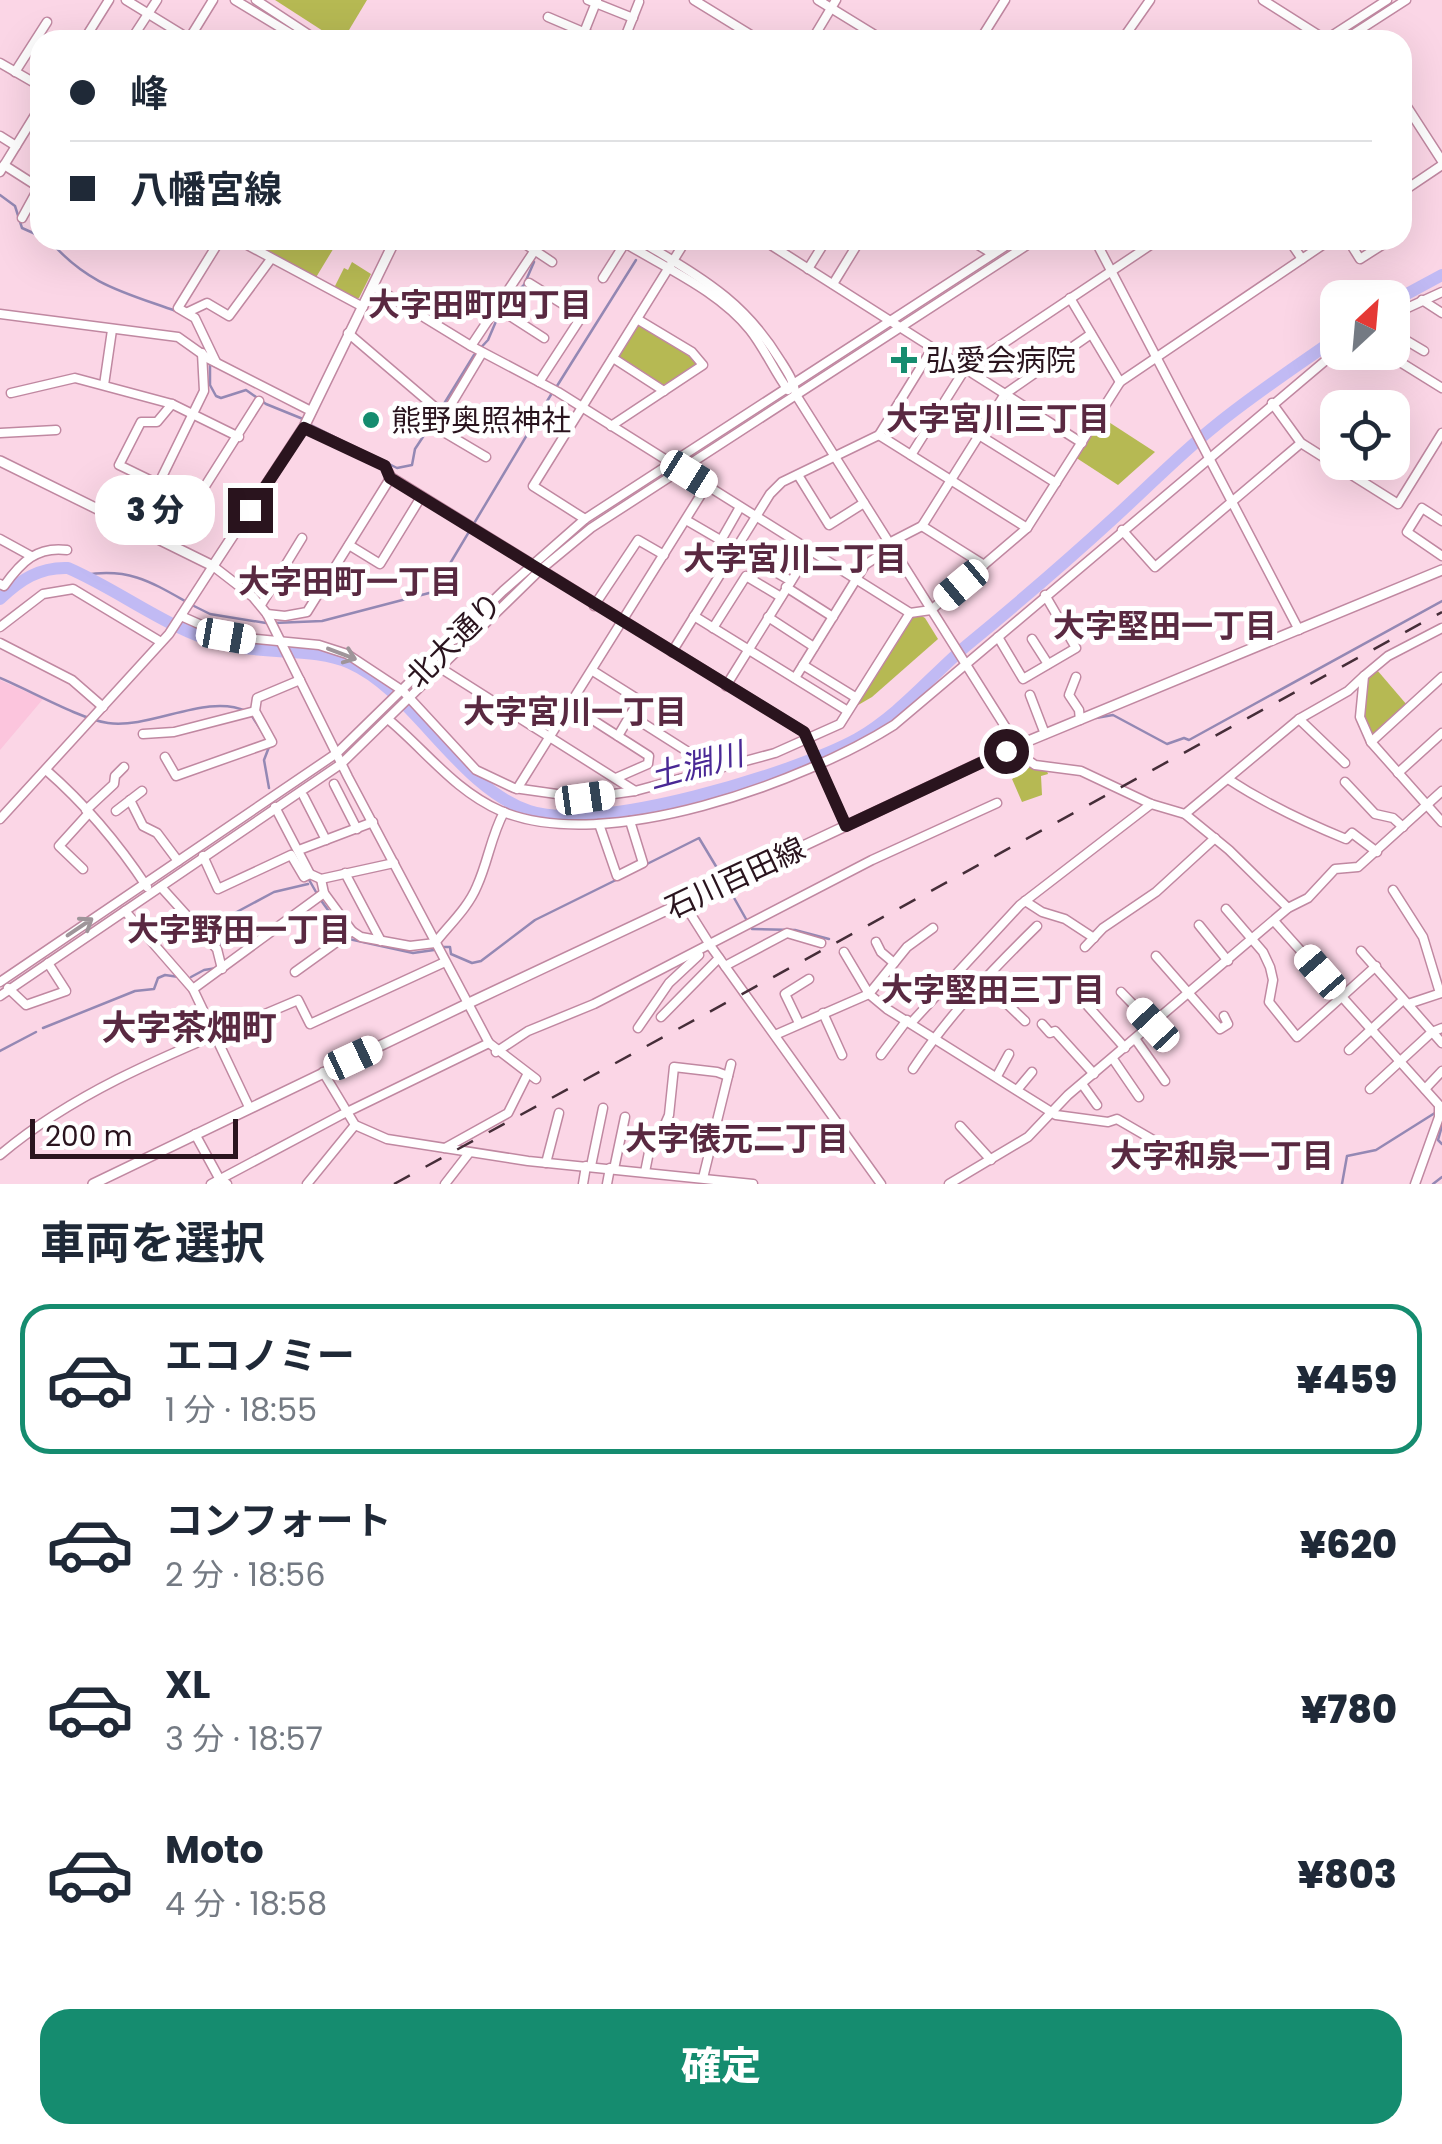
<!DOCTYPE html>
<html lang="ja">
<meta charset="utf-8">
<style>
:root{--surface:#fff;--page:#f2f2f3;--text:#1f2937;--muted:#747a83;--line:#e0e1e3;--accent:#158c6f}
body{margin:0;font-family:Poppins,"Noto Sans JP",sans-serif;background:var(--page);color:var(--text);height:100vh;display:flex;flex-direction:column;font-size:38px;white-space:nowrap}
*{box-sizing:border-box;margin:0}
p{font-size:32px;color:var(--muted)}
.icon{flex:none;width:55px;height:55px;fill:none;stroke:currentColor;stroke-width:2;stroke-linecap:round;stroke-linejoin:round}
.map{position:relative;height:1184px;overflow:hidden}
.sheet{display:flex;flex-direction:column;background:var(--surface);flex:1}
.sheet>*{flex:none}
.top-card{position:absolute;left:30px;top:30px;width:1382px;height:220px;border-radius:30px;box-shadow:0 10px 40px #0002;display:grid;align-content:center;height:220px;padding:0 40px;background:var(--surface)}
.needle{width:65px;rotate:26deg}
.controls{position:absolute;left:1320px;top:280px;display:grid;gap:20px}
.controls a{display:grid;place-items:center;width:90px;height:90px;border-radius:20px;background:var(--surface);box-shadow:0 10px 40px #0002;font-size:50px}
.scale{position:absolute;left:30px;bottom:25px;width:208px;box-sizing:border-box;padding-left:10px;border:5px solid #2a141e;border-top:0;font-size:28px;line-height:35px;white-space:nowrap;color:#2a141e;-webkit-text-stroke:8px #fff;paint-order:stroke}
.end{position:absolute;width:45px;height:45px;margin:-22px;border:12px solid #2a141e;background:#fff;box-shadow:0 0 0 5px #fff}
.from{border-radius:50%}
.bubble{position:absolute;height:70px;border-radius:30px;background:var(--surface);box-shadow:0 10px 40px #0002;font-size:32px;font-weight:800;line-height:70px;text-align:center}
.car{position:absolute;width:30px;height:60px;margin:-30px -15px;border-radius:12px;box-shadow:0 0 8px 2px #0007;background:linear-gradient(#fff 24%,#345 0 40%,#fff 0 76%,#345 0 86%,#fff 0)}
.top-card b{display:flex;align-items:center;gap:35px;height:95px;font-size:38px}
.top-card b+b{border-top:2px solid var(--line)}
.top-card i{width:25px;height:25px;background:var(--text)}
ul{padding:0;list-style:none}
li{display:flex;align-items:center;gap:30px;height:150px;margin:0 20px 15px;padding:0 20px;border:5px solid transparent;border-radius:30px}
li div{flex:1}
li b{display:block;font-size:38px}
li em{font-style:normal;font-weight:800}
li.current{border-color:var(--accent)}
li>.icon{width:90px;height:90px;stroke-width:1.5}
h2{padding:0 40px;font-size:45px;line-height:120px}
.button{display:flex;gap:20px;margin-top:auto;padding:20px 40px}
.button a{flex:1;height:115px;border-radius:30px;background:var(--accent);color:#fff;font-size:40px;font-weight:800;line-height:115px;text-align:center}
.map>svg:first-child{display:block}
</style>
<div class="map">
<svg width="1442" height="1184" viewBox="0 0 1442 1184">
<rect width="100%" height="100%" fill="#fbd6e6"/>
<polygon fill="#fcc5dd" points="0,680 43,699 0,750"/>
<g fill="#b6b953">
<polygon points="275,0 367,0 343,40 337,40"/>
<polygon points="244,240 347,240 344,246 335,246 315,279"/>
<polygon points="352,262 371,274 359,298 354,299 334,288 344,268 348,270"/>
<polygon points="638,325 676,345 699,365 662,386 618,357"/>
<polygon points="1101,417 1155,452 1118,485 1075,457"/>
<polygon points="920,615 925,618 938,639 872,697 853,708 908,620"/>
<polygon points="1377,670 1407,705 1371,737 1364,718 1368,679"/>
<polygon points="1010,754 1021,762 1047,771 1048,774 1041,776 1042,795 1022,802 1012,779 1017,776 1007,756"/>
</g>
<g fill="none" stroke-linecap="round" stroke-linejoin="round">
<g stroke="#9488b4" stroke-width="2.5">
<polyline points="654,40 658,33"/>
<polyline points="0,195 15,206 22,228 40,236"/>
<path d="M49 240C88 285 123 292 176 311"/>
<polyline points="210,363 210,385 216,396 221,398 246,390 266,404 303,419"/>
<polyline points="557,386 636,260"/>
<polyline points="442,407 474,355 488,340 503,305 524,285 534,262"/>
<polyline points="309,424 378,459"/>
<polyline points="385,462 397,468 412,465 415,449 438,414"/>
<path d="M84 575C127 568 148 580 185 601"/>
<polyline points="192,605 210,614 266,623"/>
<polyline points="274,623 322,621 433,592 552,393"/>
<path d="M0 678C27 689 82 720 108 723 151 729 207 693 246 711"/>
<polyline points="252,716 264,735"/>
<polyline points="1096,718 1113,715 1167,744 1184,738 1189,740 1442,601"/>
<polyline points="269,747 264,760 269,788"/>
<polyline points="645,865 699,838 723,878"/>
<polyline points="308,878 316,892"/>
<polyline points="729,889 746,919"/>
<polyline points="320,899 349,939 413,953 434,950"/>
<polyline points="752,929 795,930 829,939"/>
<polyline points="220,947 233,914 274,892 308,884"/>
<polyline points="443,947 450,947 451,954 472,963 481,961 535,920 620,878"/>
<polyline points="191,977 204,970 217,968"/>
<polyline points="43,1028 135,991 154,989 158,978 165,975 179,977"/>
<polyline points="0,1051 36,1032"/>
<polyline points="1442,1126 1438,1140 1442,1144"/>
<polyline points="1342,1184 1347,1156 1376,1150 1438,1111"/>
<polyline points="1433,1184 1442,1177"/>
</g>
<g stroke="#c1baf4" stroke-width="12">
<polyline points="1392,302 1442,275"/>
<path d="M0 599C20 580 39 567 68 568 121 591 167 629 223 644 262 655 315 647 350 663 414 691 458 787 529 811 596 834 795 773 857 739 899 715 930 677 966 646 1017 604 1066 562 1115 517 1148 487 1180 454 1215 426 1254 394 1297 366 1338 337"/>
</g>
<g stroke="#c088a1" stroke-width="11">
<g id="minor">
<polyline points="126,0 191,40"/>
<polyline points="235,0 301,40"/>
<polyline points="256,0 317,40"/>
<polyline points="588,0 633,18"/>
<polyline points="694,0 759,40"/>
<polyline points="818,0 883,40"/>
<polyline points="1263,0 1326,40"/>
<polyline points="548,17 602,40"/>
<polyline points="189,39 213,0"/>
<polyline points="84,40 109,0"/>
<polyline points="131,40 157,0"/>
<polyline points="581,40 597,0"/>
<polyline points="624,40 639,2"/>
<polyline points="812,40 836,0"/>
<polyline points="980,40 1005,0"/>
<polyline points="1122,40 1150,0"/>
<polyline points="1325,40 1387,0"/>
<polyline points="1344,40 1406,0"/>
<polyline points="0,63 40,86"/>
<polyline points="15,72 47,22"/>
<polyline points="1402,99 1442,161"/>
<polyline points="0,136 16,146"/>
<polyline points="36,153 40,147"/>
<polyline points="4,165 40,188"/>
<polyline points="0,172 40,107"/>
<polyline points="1402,192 1442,165"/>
<polyline points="22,218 39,187"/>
<polyline points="238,240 363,307"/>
<polyline points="519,240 552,262"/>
<path d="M620 240C663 267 718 290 750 330 765 349 774 371 788 390"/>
<path d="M639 240C699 277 742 298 780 360 787 371 794 381 796 395L1025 758 1035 765 1081 771 1151 804 1185 814 1229 850 1288 908"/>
<polyline points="763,240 1082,443"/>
<polyline points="970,240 993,254"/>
<polyline points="1095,240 1299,630"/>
<polyline points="1289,240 1302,259"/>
<polyline points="1348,240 1360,259 1390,240"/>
<polyline points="808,269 826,240"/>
<polyline points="603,278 625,243"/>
<polyline points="529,283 582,316 539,382"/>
<polyline points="833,284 860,240"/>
<polyline points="373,286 471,346 558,392 910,613 931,610 1027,528 1120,382 1330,240"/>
<polyline points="1070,298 1120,382"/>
<polyline points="1422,300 1442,313"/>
<polyline points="496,307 544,338"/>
<polyline points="188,312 207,303 229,316 271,259"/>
<polyline points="0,314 178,337 209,359 311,411"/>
<polyline points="1392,315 1442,292"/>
<polyline points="1392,332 1424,351"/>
<polyline points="348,333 443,414"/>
<polyline points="471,346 535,250"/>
<polyline points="1384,352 1442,388"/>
<polyline points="482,353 437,428 486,457"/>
<polyline points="613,358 664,391"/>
<polyline points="216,362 195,318 178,308 220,240"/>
<polyline points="104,385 112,330"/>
<polyline points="11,393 75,378 172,404 239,437"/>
<polyline points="1272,403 1301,443 1398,504 1442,433"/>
<polyline points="172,404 157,422 141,422 119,465 195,502 259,401"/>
<polyline points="611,426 703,365 692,352 637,319"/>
<polyline points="304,427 385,466 391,477 804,732 846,826"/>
<polyline points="0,433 56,430"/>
<polyline points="879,435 1027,528"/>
<polyline points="979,435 1056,483"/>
<polyline points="911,455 965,369 1158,240"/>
<polyline points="798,475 829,525 864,503"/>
<polyline points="158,485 204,391 202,353"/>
<polyline points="585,519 533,486 686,240"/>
<polyline points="686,520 791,581"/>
<polyline points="1442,521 1422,508 1407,532 1442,556"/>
<polyline points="922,526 984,565"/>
<polyline points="1122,530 1155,567 1301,443"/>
<polyline points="0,539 31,556"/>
<polyline points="720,542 740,507"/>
<polyline points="889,543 922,526 1005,394 1091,334"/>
<polyline points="349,545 380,564 421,497"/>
<path d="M0 584 4 586C21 562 37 546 67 550"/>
<polyline points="786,587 833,617"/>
<polyline points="261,605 302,538"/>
<polyline points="594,606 638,540 664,555"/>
<polyline points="267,614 285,616 307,612 391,477"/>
<polyline points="181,616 226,636 319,645 347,654 403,691 476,770 514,788 585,798 635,791 775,753 840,724 910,613"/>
<polyline points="694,616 846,710"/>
<polyline points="768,617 814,647"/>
<polyline points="0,627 43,594 73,589 161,642"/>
<polyline points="713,628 746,576 781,597"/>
<polyline points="1442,628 1388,656 1364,676 1360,717 1371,742 1442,822"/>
<polyline points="998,637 1023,679 1076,648 1045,595"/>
<polyline points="1032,639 1048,664"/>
<polyline points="0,643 72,680 103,707"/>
<polyline points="672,652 770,494 782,482 879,435 932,349"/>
<polyline points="803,665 855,697"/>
<polyline points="442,669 635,791"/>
<polyline points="593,671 639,700 618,736"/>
<polyline points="1076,677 1069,695 1079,710 1080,720"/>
<polyline points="795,678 865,565 892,547"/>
<polyline points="726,686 810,551"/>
<polyline points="1030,695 1045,734"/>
<polyline points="571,706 649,756 648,764 616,778"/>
<polyline points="630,715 715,769"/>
<polyline points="1299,719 1345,763"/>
<path d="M389 720C426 751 455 791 501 811 605 855 804 782 894 725L1338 350"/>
<polyline points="143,734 174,732 255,711"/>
<polyline points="1371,742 1442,677"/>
<polyline points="165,757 176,776 272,742 255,711 257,698 300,680"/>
<path d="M46 770C85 804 118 843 147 887"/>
<polyline points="1398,773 1442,733"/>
<path d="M1228 779C1266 804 1304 822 1346 839L1352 833 1377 852"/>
<polyline points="1345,782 1375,814 1393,818 1403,827"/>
<polyline points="334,784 357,829"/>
<polyline points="517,789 707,485"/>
<polyline points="304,797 326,840"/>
<polyline points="130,800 143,826 157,833 178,861"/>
<polyline points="275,807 310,874 321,879 394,863"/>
<polyline points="86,810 114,784 115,776 124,767"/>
<polyline points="116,811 142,791"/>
<polyline points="1185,814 1299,719 1348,691 1364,676"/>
<polyline points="0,819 169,634 213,566 253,597 267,614 348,777 489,1043 536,1079"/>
<polyline points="599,824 617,876 643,863 630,821"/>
<polyline points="299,850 373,822"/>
<polyline points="203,856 218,889 291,855 304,877 310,874"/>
<polyline points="83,869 59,846 88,814"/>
<polyline points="345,873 381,941"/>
<path d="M321 879 324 893 352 931 361 937 410 946 435 943C449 925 468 908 477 886 488 862 491 836 504 812"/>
<polyline points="161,887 217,949 222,969"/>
<polyline points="1393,890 1423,937 1440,993"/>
<polyline points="1025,901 1042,912 1065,919 1094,938"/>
<polyline points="683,902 712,948 881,1184"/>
<polyline points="1226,909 1263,952 1270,967 1273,980 1269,1002 1297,1037 1376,966"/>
<polyline points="125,911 193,989 249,1107"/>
<polyline points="1274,921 1439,1105 1439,1117 1415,1184"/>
<polyline points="1199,925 1228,961"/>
<polyline points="876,942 881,952 894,963"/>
<polyline points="1085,947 1103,928 1156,892 1215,838"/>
<polyline points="1361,951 1442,1043"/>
<polyline points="844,952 869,994 907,947 933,928"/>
<polyline points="1156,956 1220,1029 1228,1024 1224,1016"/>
<polyline points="725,966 787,933 821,943"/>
<polyline points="295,972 352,931"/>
<polyline points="982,980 1025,1021"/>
<polyline points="0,982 337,753 503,591 585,519 1015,240"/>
<polyline points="8,988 26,1005 66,991 48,963"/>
<polyline points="193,989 324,893"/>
<polyline points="1121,992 1153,1025"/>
<polyline points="0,996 341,764 539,571 591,528 1035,240"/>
<polyline points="1408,1004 1441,993"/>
<polyline points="1087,1005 1125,1048"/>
<polyline points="823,1013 842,1055"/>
<polyline points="661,1017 719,958"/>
<polyline points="799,1023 785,994 809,979"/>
<polyline points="911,1023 1020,905 1151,804"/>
<polyline points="1042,1024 1050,1033 1055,1031 1094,1074"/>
<polyline points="638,1028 669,983 699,955"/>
<polyline points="775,1035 869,994 887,1009 1056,1115 1108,1122 1117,1119 1155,1141"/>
<polyline points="1136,1040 1165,1081"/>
<polyline points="1349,1050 1403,1000"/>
<polyline points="496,1052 528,1031 594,1004 872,860 997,803"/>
<polyline points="881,1055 907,1020"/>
<polyline points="1113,1059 1139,1097"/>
<path d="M913 1069C948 1016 991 971 1037 926"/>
<polyline points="323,1072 355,1125 387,1139 528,1161 753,1184"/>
<polyline points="997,1076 1009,1054"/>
<polyline points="1082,1084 1097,1105"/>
<polyline points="1370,1089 1432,1032 1442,1028"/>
<polyline points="1425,1089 1442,1071"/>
<polyline points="1017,1090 1032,1072"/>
<polyline points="960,1126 991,1160"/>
<polyline points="195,1134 219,1178 227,1184"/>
<polyline points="445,1148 508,1113 527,1075"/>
<path d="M0 1155C85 1083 196 1044 298 1000L310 1024 445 962"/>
<polyline points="546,1163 559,1113"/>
<polyline points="591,1166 603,1108"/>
<polyline points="614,1169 625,1117"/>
<polyline points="645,1172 650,1147 662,1131 669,1115 674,1067 717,1072 728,1076"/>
<polyline points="703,1178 731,1064"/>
<polyline points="211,1184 341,1115 489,1043"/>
<polyline points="307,1184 355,1125"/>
<polyline points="445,1184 469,1153"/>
<polyline points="583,1184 586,1166"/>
<polyline points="607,1184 610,1168"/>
<polyline points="949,1184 1028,1137 1068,1095 1288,908 1308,898 1335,869 1358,867 1442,791"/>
</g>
</g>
<g stroke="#c088a1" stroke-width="12">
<g id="major">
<polyline points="0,461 213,566 304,427 395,240"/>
<polyline points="93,1184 469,1003 1016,746 1442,570"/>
</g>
</g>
<use href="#minor" stroke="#fff" stroke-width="8"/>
<use href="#major" stroke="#fff" stroke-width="9"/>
<polyline stroke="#452d38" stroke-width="2.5" stroke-dasharray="18 18" stroke-linecap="butt" points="394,1184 1442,612"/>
</g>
<defs><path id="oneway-shaft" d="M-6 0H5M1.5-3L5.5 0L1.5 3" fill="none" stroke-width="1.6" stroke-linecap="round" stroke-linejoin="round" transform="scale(2.5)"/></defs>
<g stroke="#9f959a">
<use href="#oneway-shaft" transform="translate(342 654) rotate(21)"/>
<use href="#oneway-shaft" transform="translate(80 927) rotate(-34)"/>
</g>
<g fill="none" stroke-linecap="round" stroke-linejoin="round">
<polyline stroke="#2a141e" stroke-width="12" points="250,510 304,428 385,466 390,478 804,732 846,826 1006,751"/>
</g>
<g fill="#158c6f" stroke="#fff" stroke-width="4">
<path d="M899 345h10v10h10v10h-10v10h-10v-10h-10v-10h10z"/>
<circle cx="371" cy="420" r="10"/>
</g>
<g text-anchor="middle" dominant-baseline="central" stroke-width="10" stroke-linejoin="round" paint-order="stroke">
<g font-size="30" fill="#2a141e" stroke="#fff" text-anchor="start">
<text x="926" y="360">弘愛会病院</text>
<text x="391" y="420">熊野奥照神社</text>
</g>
<g font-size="30" fill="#2a141e" stroke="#fff">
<text transform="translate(454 640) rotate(-45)">北大通り</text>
<text transform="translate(735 878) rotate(-25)">石川百田線</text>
</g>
<g font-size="32" font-weight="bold" fill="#592941" stroke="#fff">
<text x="480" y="304">大字田町四丁目</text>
<text x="998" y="418">大字宮川三丁目</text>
<text x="795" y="558">大字宮川二丁目</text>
<text x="350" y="581">大字田町一丁目</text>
<text x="1165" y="625">大字堅田一丁目</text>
<text x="575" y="711">大字宮川一丁目</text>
<text x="239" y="929">大字野田一丁目</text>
<text x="993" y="989">大字堅田三丁目</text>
<text x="737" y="1138">大字俵元二丁目</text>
<text x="1222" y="1155">大字和泉一丁目</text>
</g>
<g font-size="32" font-style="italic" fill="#492895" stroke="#fff">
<text transform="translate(696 765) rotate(-15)">土淵川</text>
</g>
<g font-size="35" font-weight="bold" fill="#592941" stroke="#fff">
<text x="189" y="1027">大字茶畑町</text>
</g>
</g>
</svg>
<div class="controls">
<a><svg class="needle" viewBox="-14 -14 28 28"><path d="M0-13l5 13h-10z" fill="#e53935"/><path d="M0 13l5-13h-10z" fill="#747a83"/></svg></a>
<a><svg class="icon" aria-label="locate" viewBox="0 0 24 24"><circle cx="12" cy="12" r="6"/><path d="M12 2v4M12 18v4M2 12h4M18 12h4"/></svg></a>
</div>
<div class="scale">200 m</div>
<i class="end from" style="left:1006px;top:751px"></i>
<i class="end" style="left:250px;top:510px"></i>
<div class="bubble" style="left:95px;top:475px;width:120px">3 分</div>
<i class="car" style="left:689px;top:474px;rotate:122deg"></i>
<i class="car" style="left:961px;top:585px;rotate:230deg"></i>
<i class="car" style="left:226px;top:636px;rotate:100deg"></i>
<i class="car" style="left:585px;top:798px;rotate:82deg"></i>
<i class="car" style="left:1320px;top:972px;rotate:319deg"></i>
<i class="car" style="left:1153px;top:1025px;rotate:317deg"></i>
<i class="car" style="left:353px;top:1058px;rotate:65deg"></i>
<div class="top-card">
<b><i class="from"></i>峰</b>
<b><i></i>八幡宮線</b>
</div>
</div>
<section class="sheet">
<h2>車両を選択</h2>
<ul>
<li class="current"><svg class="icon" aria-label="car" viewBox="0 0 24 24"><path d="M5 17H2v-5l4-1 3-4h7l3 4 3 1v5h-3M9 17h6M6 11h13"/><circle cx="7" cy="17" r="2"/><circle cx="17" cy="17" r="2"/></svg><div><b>エコノミー</b><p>1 分 · 18:55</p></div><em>¥459</em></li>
<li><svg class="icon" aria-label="car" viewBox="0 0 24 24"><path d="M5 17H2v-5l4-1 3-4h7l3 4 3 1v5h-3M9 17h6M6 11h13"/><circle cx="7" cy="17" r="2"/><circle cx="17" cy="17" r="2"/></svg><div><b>コンフォート</b><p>2 分 · 18:56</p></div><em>¥620</em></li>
<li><svg class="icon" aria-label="car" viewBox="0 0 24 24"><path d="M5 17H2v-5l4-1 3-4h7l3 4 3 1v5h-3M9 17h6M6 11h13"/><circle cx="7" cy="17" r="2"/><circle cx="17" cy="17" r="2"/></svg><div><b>XL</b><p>3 分 · 18:57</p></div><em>¥780</em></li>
<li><svg class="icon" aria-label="car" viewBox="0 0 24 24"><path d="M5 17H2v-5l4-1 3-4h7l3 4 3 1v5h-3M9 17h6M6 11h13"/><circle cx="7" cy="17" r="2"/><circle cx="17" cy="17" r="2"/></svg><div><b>Moto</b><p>4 分 · 18:58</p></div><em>¥803</em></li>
</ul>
<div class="button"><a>確定</a></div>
</section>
